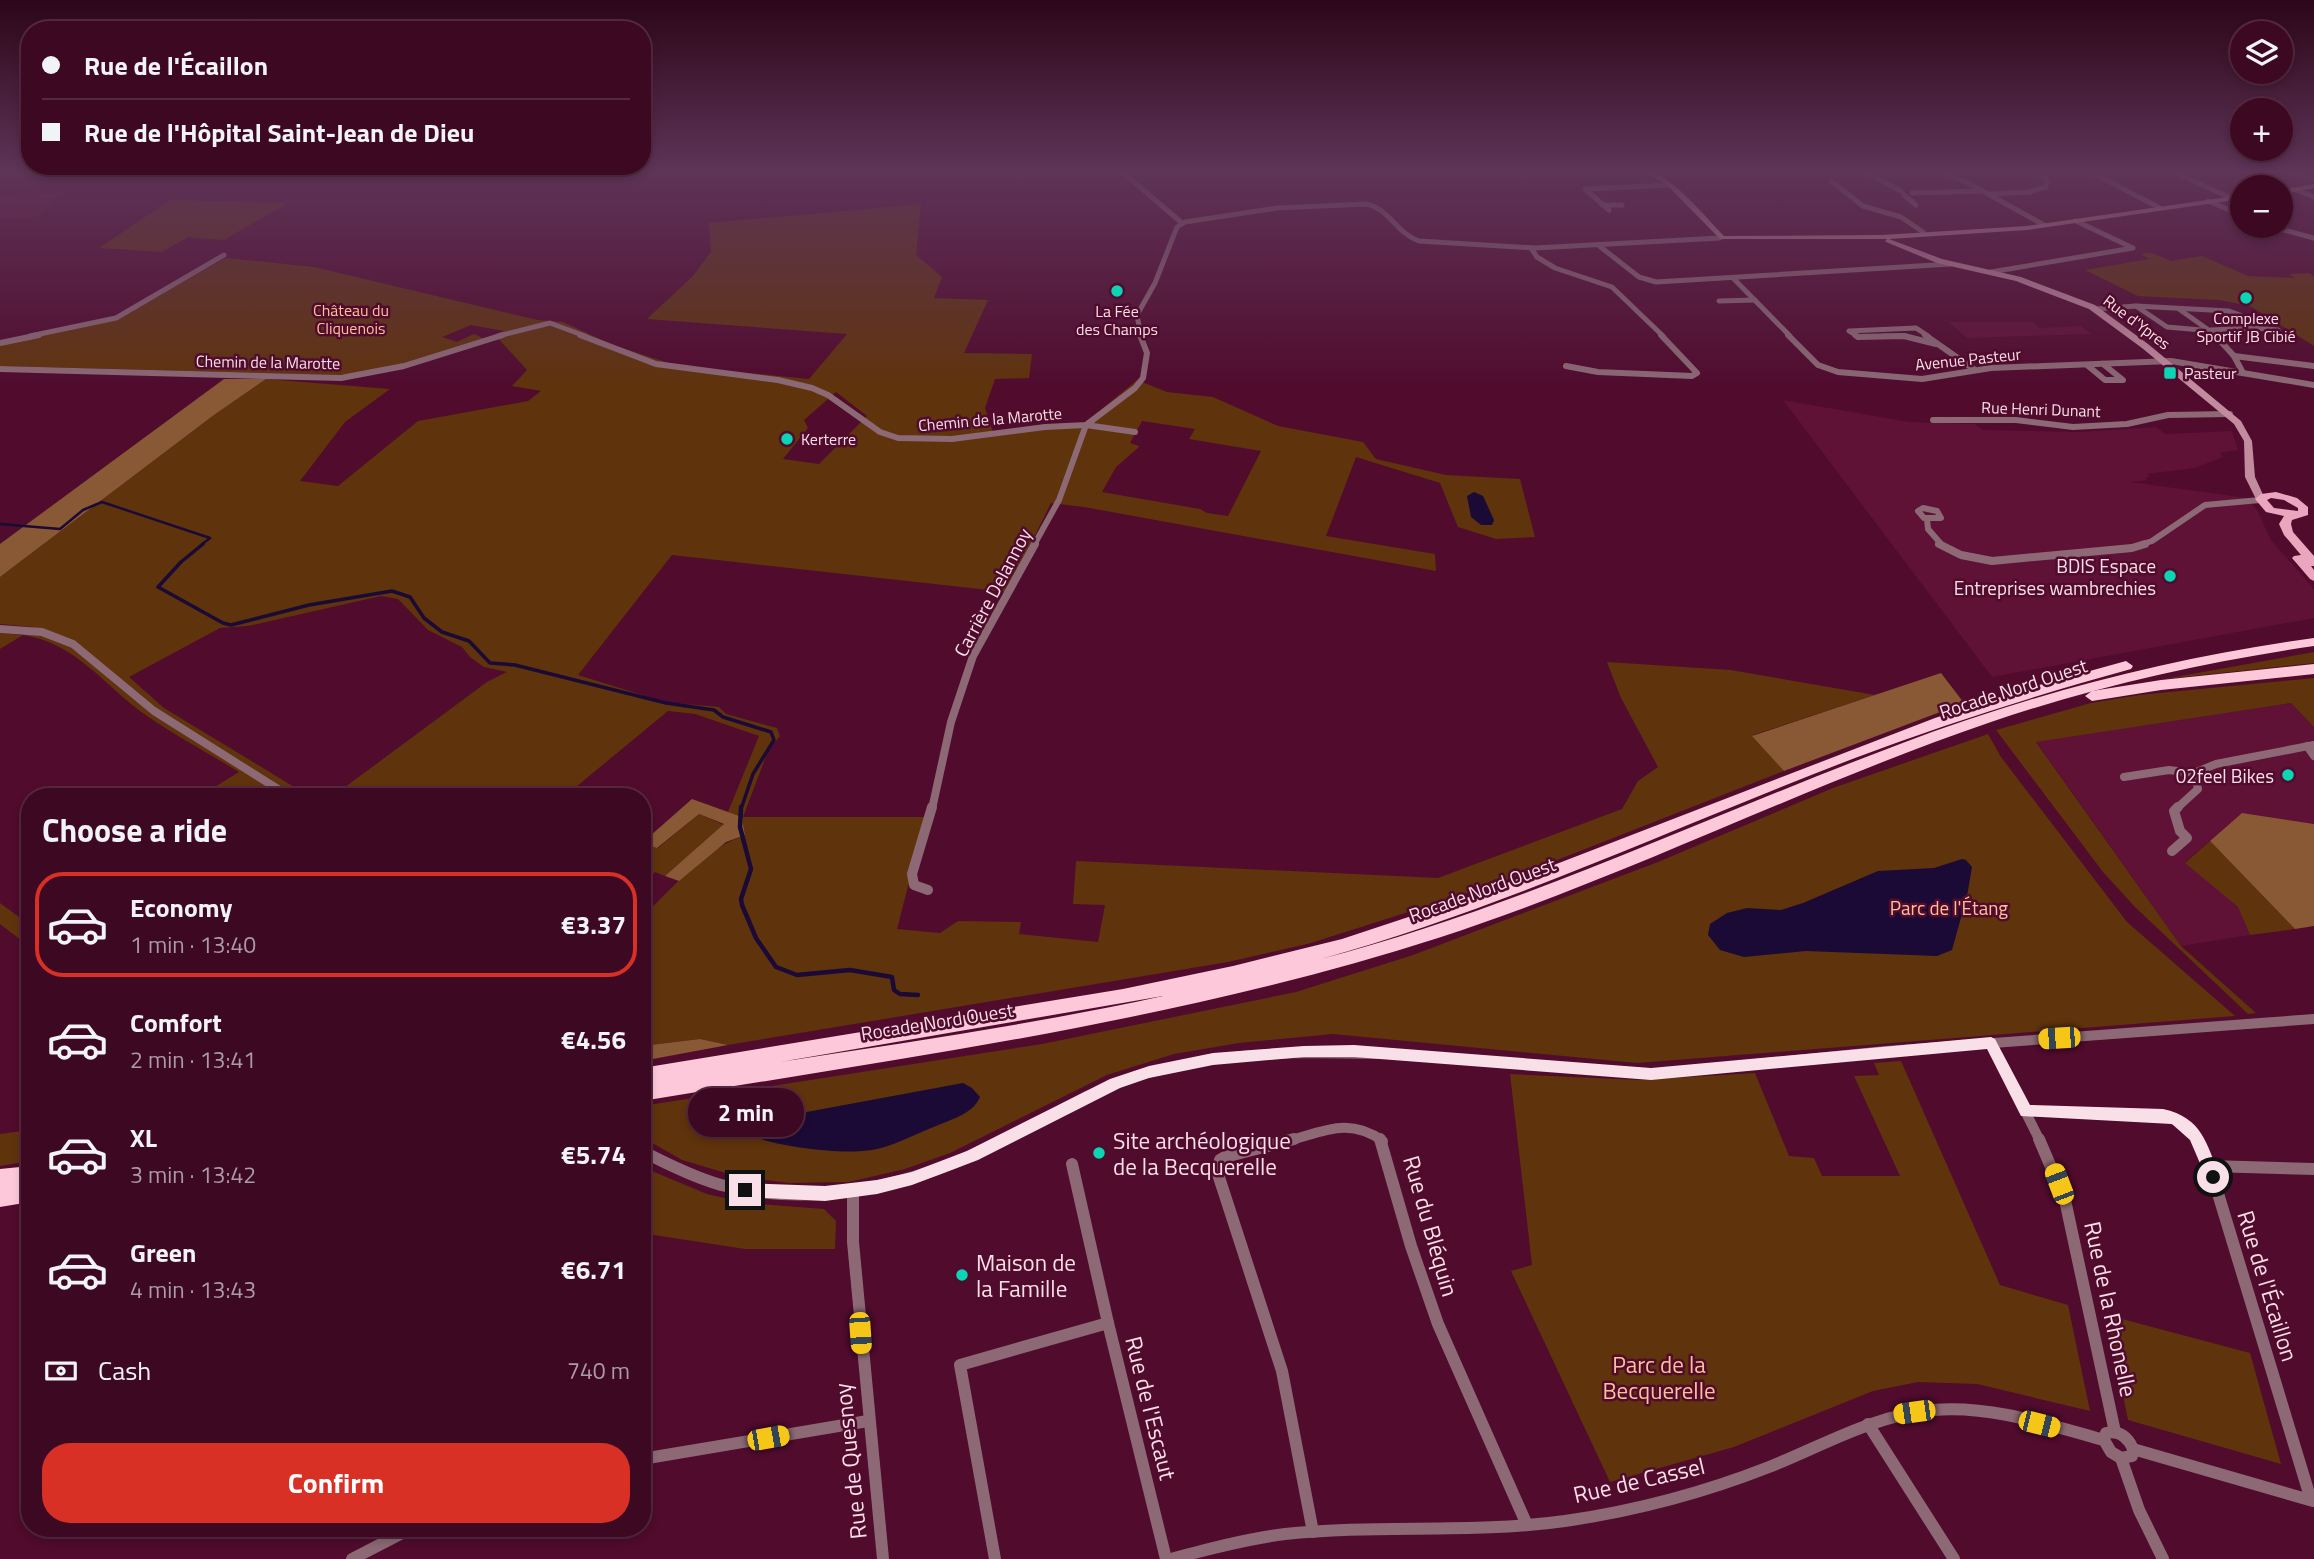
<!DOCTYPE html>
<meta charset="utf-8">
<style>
:root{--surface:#3c0822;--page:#43112a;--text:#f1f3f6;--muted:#ac9aa5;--line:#552940;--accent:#d93025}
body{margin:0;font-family:"Titillium Web",sans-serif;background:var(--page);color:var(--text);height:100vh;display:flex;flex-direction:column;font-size:26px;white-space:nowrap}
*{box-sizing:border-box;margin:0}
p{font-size:23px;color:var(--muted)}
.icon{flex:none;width:38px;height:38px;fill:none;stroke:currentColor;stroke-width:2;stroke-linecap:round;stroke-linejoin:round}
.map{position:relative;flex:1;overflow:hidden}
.panel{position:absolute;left:21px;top:788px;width:630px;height:749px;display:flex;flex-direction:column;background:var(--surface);border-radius:28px;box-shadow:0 4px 10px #0003,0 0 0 2px var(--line)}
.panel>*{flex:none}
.guide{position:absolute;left:21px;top:21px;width:630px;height:154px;border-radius:28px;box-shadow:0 4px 10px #0003,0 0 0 2px var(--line);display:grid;align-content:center;height:154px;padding:0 21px;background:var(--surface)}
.fabs{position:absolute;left:2230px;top:21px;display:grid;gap:14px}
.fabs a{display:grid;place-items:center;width:63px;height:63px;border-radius:50%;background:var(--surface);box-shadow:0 4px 10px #0003,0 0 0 2px var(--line);font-size:35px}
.end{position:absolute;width:32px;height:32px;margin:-16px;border:9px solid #f9dfe7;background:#111;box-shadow:0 0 0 4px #111}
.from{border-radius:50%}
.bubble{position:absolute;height:49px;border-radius:24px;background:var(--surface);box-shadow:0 4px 10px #0003,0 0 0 2px var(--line);font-size:23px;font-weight:700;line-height:49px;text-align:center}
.car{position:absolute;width:21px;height:42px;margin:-21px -10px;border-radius:9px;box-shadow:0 0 5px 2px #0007;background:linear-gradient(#f5c518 24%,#345 0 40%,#f5c518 0 76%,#345 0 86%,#f5c518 0)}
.guide b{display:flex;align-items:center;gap:24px;height:66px;font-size:26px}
.guide b+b{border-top:2px solid var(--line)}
.guide i{width:18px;height:18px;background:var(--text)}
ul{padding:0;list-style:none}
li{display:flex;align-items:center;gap:21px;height:105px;margin:0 14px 10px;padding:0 7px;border:4px solid transparent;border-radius:28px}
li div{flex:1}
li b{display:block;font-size:26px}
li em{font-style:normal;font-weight:700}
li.active{border-color:var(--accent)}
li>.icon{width:63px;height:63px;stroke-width:1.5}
h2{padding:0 21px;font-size:32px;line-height:84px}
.pay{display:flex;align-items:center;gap:18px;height:77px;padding:0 21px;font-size:26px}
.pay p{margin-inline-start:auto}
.button{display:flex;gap:14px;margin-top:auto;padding:14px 21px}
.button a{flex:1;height:80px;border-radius:28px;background:var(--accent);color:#fff;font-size:28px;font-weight:700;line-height:80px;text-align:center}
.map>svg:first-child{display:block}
</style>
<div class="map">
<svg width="2314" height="1559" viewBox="0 0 2314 1559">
<rect width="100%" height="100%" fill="#500b2d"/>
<g fill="#5f1136">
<polygon points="65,193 50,203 55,204 34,218 0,219 0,196"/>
<polygon points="1949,322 2033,322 2040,328 2081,326 2091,334 1967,338"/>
<polygon points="1783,400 1909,422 1975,424 1983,430 2079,432 2156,427 2165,434 2232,431 2238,450 2220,453 2223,457 2195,468 2147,474 2150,477 2145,478 2148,480 2131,482 2247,498 2257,510 2271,540 2314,589 2314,618 1992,677"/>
<polygon points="2291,703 2314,727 2314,824 2242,813 2185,862 2238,907 2250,935 2181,946 2036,741"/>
</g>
<g fill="#5f330c" fill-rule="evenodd">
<polygon points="170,200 288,203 224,240 188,237 162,252 99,248"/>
<path d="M921 204 916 255 942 277 934 298 988 300 964 353 1032 354 1029 378 995 379 985 408 993 432 1085 423 1137 380 1167 392 1213 397 1278 426 1363 442 1376 459 1446 475 1520 479 1535 537 1496 539 1458 527 1440 483 1356 457 1326 536 1435 554 1436 571 1084 507 1051 503 1007 592 672 555 578 675 665 702 719 707 726 714 777 728 780 736 768 751 743 817H926L897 929 940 933 958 921 1021 922 1019 934 1098 942 1105 905 1073 904 1076 861 1438 878 1622 809 1638 781 1658 767 1621 698 1607 662 1731 670 1875 695 1753 735 1784 771 1496 884 1311 943 1228 962 728 1045 700 1039 642 1046V917C673 888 704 849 745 835L742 817 728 812 759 736 695 714 668 711 565 796H333L487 682 507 672 484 667 470 657 462 647 428 630 398 599 381 596 248 626 220 628 129 677 164 708 309 796H200L239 772C208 753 176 736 147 716 105 687 77 643 23 635L0 649V633L23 635 34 627 0 624V577L214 415 266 379 390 389 345 422 300 481 338 486 418 421 528 401 541 391 512 386 527 370 495 335 504 331 471 325 442 337 457 342 474 334 485 339C435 354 388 372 336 375L0 366V344L124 315 226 258 314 267 538 320 563 322 613 345 678 366 809 379 847 334 647 319 693 276 711 252 709 223ZM836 392 867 416 819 464 783 459 808 428 804 420ZM1142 421 1195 429 1189 439 1261 451 1228 516 1207 513 1200 509 1102 492 1116 467 1138 448 1139 446 1130 443Z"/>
<polygon points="2152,253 2171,261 2202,256 2248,276 2295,278 2289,274 2309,273 2314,276 2314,346 2250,306 2219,300 2138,296 2085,270 2149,259 2141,254"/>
<polygon points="2314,652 2314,663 2164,679"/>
<polygon points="2314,678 2314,727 2291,703 2036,742 2181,946 2256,1013 2248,1014 2135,907 2103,872 1996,730 2091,703 2139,695"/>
<polygon points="1988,734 2001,757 2127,922 2235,1016 1637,1063 1333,1034 1239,1043 1174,1054 1107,1075 950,1153 905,1169 849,1182 789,1183 736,1176 682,1160 642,1137 642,1106 1042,1044 1296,992 1413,955 1658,862 1833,788"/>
<polygon points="699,814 724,825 665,876 655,872 642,885 642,843 658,848"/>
<polygon points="2210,841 2295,929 2250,935 2238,907 2185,863"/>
<polygon points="0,903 30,925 30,947 0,924"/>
<polygon points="1901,1061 2000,1285 2068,1305 2090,1411 1977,1384 1918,1382 1873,1391 1734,1447 1610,1482 1511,1271 1532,1265 1510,1074 1639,1080 1755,1073 1789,1156 1814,1158 1822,1176 1900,1176 1854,1076 1879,1075 1874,1063"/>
<polygon points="30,1130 30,1161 0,1166 0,1134"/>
<polygon points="642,1167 707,1194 746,1203 824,1209 836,1221 835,1249 745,1249 654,1235 642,1227"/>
<polygon points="2107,1315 2250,1353 2281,1464 2128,1420"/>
</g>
<g fill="#895935">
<polygon points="224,379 266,379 214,415 0,577 0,544"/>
<polygon points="1941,673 1964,703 1784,771 1752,736"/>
<polygon points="692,799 742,817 745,835 726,842 679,881 665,876 724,824 699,814 657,848 642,843"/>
<polygon points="2242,813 2314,824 2314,926 2295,929 2210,841"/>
<polygon points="700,1039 728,1045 642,1061 642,1046"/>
</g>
<g fill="#1b0a36">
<polygon points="1474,492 1483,496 1494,520 1492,525 1481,525 1471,517 1467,496"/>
<polygon points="1962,859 1966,860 1972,867 1967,896 1952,950 1937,956 1806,951 1744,957 1720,950 1708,935 1710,924 1727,913 1747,908 1781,910 1803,903 1878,871 1934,868"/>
<path d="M963 1083 972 1088 980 1097C973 1114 952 1119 936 1126 918 1133 899 1143 881 1148 851 1157 775 1147 747 1134L746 1126 753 1122Z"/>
</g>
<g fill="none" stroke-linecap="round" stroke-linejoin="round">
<polyline stroke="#1b0a36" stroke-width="2.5" points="0,524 60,529 83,510 102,502 210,538 201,545"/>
<polyline stroke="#1b0a36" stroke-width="3.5" points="203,544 181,562 158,587 223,623 231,625 309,605 392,591 410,597 424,618 442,632 469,641 490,663 515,665 666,703 714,710 723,717 771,732 774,740 753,774 741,809"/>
<polyline stroke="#1b0a36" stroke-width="4.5" points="741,807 740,827 751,869 741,899 742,905 756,938 776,967 797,975 850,970 892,977 894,990 900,994 918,995"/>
<g stroke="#8c6975" stroke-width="5">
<polyline points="1120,170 1182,223"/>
<polyline points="1861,170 1901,191"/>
<polyline points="1935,170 1968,183 2044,225"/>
<polyline points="2087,170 2160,208"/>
<polyline points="2169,170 2231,198"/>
<polyline points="2035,171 2051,170"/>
<polyline points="2287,172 2314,178"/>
<polyline points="1831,181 1863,206 1901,217 1923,232"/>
<polyline points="2294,189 2314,197"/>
<polyline points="1912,193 1980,191"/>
<polyline points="1990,194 2029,192 2046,187 2047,180 2036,171"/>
<polyline points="1904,195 1916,205"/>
<polyline points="2208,201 2242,215"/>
<polyline points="1602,205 1622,205"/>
<polyline points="1609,210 1585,189 1669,185"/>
<polyline points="2269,226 2314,238"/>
<polyline points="1598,245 1639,277 1656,282 1951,264"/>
<polyline points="1531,248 1537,257 1555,268 1612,287 1663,336"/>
<polyline points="1991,272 2133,248 2076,221"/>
<polyline points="1733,278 1790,336"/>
<polyline points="1719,301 1755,300"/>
<polyline points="2136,306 2229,311 2240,315 2254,328 2211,330"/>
<polyline points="2095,309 2136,306 2167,327 2213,331"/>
<polyline points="2179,309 2217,336"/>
<polyline points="2254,328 2278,330"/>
<polyline points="30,336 116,318 224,255"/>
<polyline points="498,336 550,323 585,336"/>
<path d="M1141 336 1137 315 1155 283 1177 227 1185 222 1277 208 1366 204C1390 209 1396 233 1419 241L1535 248 1720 238"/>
<polyline points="1857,336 1849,331 1916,328 1928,336"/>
<polyline points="1883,336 1906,336"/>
</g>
<g stroke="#8c6975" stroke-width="6">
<polyline points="580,335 656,364 778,380 812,388 828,395 880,432 898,438 952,439 1045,427 1086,425 1135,388 1143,378 1147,353 1140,335"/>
<polyline points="1788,335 1818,365 1838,372 1922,379 1991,368 2171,361 2314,385"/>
<polyline points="1855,335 1858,337 1904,336 1936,344"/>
<polyline points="1925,335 1975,370"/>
<polyline points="2215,335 2234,356"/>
<polyline points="0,343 39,335"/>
<polyline points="2087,365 2105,380 2123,380 2103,364"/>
<polyline points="1566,366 1598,372 1692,376 1697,373 1661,335"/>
<polyline points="0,369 341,378 404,366 503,335"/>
<polyline points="2243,373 2234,356 2314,366"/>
<polyline points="1933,420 2016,420 2073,427 2127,424 2168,415 2230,414"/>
<polygon points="1923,508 1937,511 1941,518 1924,518 1918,511"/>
<polyline points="1927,519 1928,529 1942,545"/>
<polyline points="1034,545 1059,500 1086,425 1135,432"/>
<polyline points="2140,545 2152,541 2205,505 2260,500"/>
</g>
<g stroke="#8c6975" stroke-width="8">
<polyline points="1939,544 1961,555 1992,561 2132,548 2145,544"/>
<polyline points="0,629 42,632 73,644 154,711 289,796"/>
<polyline points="2307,746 2314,756"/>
<polyline points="2124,777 2169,770 2194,773"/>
<polyline points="932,809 951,722 973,656 1035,544"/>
<polyline points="2176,809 2198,789 2194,773 2216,764 2314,745"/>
</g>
<g stroke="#8c6975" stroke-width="10">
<polyline points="2172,851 2187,838 2180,831 2174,811 2178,807"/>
<polyline points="928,890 914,885 912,874 932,807"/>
<polyline points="1991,1043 2040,1141"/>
<polyline points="2026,1111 2163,1116 2183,1123 2198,1141"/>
<polyline points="1002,1141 1087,1096 1135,1076 1205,1060 1251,1055 1296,1053 1388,1054 1655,1074 1886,1051 2314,1019"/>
<path d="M1288 1141C1325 1131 1349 1117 1383 1141"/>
</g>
<g stroke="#8c6975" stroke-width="12">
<polyline points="1294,1139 1225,1157 1220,1160 1217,1171 1282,1371 1313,1532"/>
<polyline points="1380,1139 1411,1246 1438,1324 1527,1525"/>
<polyline points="2039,1139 2065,1200 2115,1432"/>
<polyline points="2197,1139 2213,1177 2311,1500"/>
<path d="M642 1151C667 1164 693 1177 721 1185 817 1209 919 1185 1005 1139"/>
<polyline points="1072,1164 1108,1323"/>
<polyline points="2209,1166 2314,1169"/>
<polyline points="853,1191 853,1242 883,1559"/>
<polyline points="1868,1424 1954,1559"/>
<polyline points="2104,1440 2111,1452 2121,1458 2132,1456 2133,1449"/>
<path d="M2104 1440 2106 1433C2119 1430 2128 1437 2133 1449"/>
<polyline points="2133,1449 2313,1501"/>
<polyline points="2121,1458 2139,1510 2163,1559"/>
<polyline points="642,1459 868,1421"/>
<polyline points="352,1559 412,1528"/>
<polyline points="995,1559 960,1365 1108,1323 1166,1559"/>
<path d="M1171 1559C1208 1549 1246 1539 1285 1534 1378 1524 1472 1534 1565 1521 1634 1511 1703 1493 1769 1467 1822 1446 1874 1415 1933 1410 1991 1405 2049 1425 2104 1440"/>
</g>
<g fill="#c28b9e" fill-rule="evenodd">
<path d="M1643 170C1668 170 1706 218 1724 236L1882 235 2027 226 2242 195V199L2027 230 1889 239 1942 259 2021 277 2095 305 2148 344 2241 421 2252 441 2255 477 2265 499 2260 502 2257 501 2245 477 2244 441 2234 424 2142 348 2089 309 2016 281 1937 263 1886 242 1885 241 1887 239H1720L1669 187Z"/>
<polygon points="2314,184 2314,188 2280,194 2280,190"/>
</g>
<path fill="#eca5be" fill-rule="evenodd" d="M2276 492 2297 498 2308 507V515L2292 520 2291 524 2293 532 2314 556V566H2311L2314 570V581L2310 579 2292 558 2294 556 2301 555 2284 535 2279 524 2284 516 2266 512 2255 499 2261 494ZM2271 498 2284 500 2298 508V511L2274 508 2267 500Z"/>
<g fill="#fdc9da" fill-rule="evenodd">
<path d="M2314 638V646C2204 662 2097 686 1991 722 1804 786 1626 877 1438 938 1179 1021 910 1057 642 1101V1068L1123 989 1233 966 1342 939 1481 893 1935 718 2028 688 2126 661 2133 666 2131 669C2037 695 1945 724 1855 758 1677 826 1504 908 1321 959 1520 907 1708 816 1900 744 2035 693 2172 657 2314 638ZM1163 996C1036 1024 908 1042 780 1062Z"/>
<polygon points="2314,664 2314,674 2161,690 2092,701 2085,696 2092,691 2161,680"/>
<polygon points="30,1166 30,1202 0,1207 0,1169"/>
</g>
</g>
<linearGradient id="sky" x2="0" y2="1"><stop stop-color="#2c0619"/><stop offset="0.44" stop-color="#5e3457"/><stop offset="1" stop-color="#5e3457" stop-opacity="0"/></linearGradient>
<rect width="2314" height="388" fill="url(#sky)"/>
<path fill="#f9dfe7" d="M1991 1037 1995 1039 2030 1105 2163 1109C2203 1118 2206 1143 2220 1177L2218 1182H2208L2190 1140 2172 1124 2021 1116 1987 1049 1651 1080 1354 1057H1304L1213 1065 1149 1078 1120 1088 978 1160 912 1185 877 1194 825 1201 745 1197 740 1195 737 1190 740 1185 745 1183 825 1186 877 1180 912 1172 967 1151 1110 1079 1149 1066 1213 1053 1304 1046 1354 1045 1651 1068Z"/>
<g fill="#0cd5b5" stroke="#500b2d" stroke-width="2.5">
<circle cx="1117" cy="291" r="7"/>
<circle cx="2246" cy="298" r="7"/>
<rect x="2163" y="366" width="14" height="14" rx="3.5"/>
<circle cx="787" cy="439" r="7"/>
<circle cx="2170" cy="576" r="7"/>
<circle cx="2288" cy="775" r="7"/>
<circle cx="1099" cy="1153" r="7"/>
<circle cx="962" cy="1275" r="7"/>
</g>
<g text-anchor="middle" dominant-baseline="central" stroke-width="5" stroke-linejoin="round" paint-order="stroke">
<g font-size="16" fill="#fdc196" stroke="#500b2d">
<text x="351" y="310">Château du<tspan x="351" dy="18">Cliquenois</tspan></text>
</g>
<g font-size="16" fill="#f9dfe7" stroke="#500b2d">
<text x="1117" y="311">La Fée<tspan x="1117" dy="18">des Champs</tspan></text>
<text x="2246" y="318">Complexe<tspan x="2246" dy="18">Sportif JB Cibié</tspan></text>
<text x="2184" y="373" text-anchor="start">Pasteur</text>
<text x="801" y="439" text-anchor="start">Kerterre</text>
</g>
<g font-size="16" fill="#f9dfe7" stroke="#500b2d">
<text transform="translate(2137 322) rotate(37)">Rue d'Ypres</text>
<text transform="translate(1968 359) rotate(-6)">Avenue Pasteur</text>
<text transform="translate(268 362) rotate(1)">Chemin de la Marotte</text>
<text transform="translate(2041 409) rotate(2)">Rue Henri Dunant</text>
<text transform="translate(990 419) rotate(-5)">Chemin de la Marotte</text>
</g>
<g font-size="19" fill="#f9dfe7" stroke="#500b2d" text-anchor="end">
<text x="2156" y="565">BDIS Espace<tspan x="2156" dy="22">Entreprises wambrechies</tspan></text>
<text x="2274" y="775">02feel Bikes</text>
</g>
<g font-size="19" fill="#f9dfe7" stroke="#500b2d">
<text transform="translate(992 592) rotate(-62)">Carrière Delannoy</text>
<text transform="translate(2013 688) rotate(-18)">Rocade Nord Ouest</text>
<text transform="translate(1482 889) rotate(-20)">Rocade Nord Ouest</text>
<text transform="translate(937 1021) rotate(-9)">Rocade Nord Ouest</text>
</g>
<g font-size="19" fill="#fdc196" stroke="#500b2d">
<text x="1949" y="907">Parc de l'Étang</text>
</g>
<g font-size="23" fill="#f9dfe7" stroke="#500b2d" text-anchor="start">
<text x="1113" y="1140">Site archéologique<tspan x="1113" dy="26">de la Becquerelle</tspan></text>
<text x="976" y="1262">Maison de<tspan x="976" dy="26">la Famille</tspan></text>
</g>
<g font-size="23" fill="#f9dfe7" stroke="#500b2d">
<text transform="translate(1431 1226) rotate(74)">Rue du Bléquin</text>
<text transform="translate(2268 1286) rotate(73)">Rue de l'Écaillon</text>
<text transform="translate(2111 1309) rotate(78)">Rue de la Rhonelle</text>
<text transform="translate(1151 1408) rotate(76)">Rue de l'Escaut</text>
<text transform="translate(850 1461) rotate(-96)">Rue de Quesnoy</text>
<text transform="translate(1639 1480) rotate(-13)">Rue de Cassel</text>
</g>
<g font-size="23" fill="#fdc196" stroke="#500b2d">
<text x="1659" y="1364">Parc de la<tspan x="1659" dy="26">Becquerelle</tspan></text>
</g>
</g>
</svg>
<div class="fabs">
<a><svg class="icon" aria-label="layers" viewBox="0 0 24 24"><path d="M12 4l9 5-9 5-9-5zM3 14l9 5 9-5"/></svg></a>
<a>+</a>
<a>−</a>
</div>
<i class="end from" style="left:2213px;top:1177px"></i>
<i class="end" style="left:745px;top:1190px"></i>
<div class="bubble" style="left:688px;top:1088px;width:116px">2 min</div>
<i class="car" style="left:2059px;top:1038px;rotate:266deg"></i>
<i class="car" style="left:2059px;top:1184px;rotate:339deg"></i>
<i class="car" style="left:860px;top:1333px;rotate:176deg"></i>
<i class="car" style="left:1914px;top:1412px;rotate:262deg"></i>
<i class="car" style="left:2039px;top:1424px;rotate:104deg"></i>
<i class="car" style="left:768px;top:1438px;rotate:80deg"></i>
<div class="guide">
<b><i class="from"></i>Rue de l'Écaillon</b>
<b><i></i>Rue de l'Hôpital Saint-Jean de Dieu</b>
</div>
<section class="panel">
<h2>Choose a ride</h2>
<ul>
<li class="active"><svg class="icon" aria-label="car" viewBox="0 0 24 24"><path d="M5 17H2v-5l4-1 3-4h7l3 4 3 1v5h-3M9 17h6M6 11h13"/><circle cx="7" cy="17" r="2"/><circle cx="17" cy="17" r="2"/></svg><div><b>Economy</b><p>1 min · 13:40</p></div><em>€3.37</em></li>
<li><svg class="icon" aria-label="car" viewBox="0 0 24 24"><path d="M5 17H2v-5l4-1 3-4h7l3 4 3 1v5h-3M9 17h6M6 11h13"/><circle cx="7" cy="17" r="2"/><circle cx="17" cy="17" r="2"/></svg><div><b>Comfort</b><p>2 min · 13:41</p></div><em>€4.56</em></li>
<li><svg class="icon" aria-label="car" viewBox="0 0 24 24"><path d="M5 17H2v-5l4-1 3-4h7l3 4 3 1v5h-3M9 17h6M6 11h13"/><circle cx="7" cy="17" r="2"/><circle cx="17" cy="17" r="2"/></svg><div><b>XL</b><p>3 min · 13:42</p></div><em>€5.74</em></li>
<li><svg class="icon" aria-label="car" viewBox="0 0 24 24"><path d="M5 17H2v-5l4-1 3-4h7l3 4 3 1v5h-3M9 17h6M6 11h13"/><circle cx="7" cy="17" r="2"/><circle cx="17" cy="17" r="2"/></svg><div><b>Green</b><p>4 min · 13:43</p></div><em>€6.71</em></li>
</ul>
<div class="pay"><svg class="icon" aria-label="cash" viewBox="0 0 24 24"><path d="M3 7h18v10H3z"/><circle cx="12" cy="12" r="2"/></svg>Cash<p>740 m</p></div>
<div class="button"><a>Confirm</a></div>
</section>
</div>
